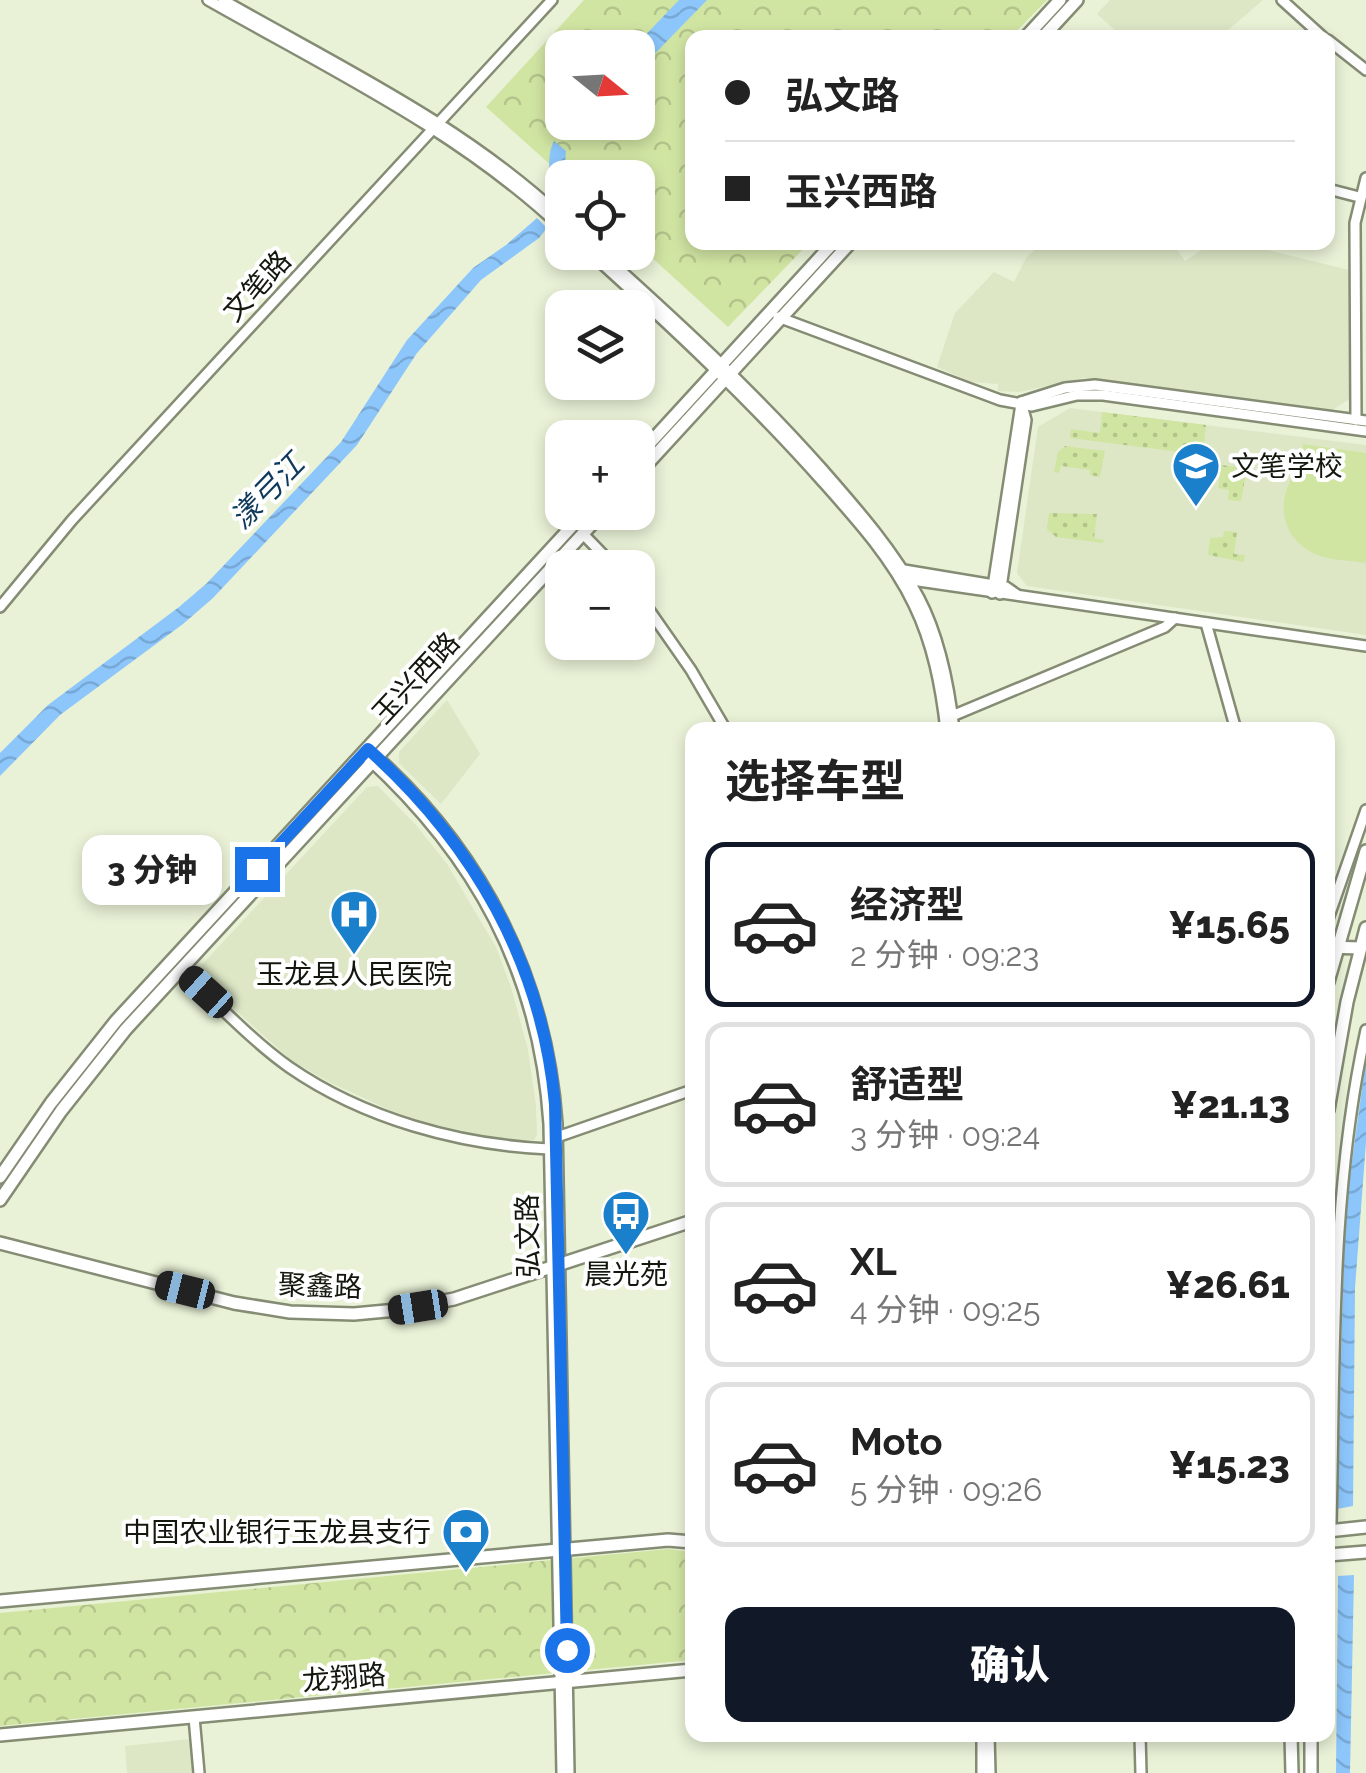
<!DOCTYPE html>
<html lang="zh">
<meta charset="utf-8">
<style>
:root{--surface:#fff;--page:#f2f2f2;--text:#222;--muted:#767676;--line:#e0e0e0;--accent:#111827}
body{margin:0;font-family:Raleway,"Noto Sans SC",sans-serif;background:var(--page);color:var(--text);height:100vh;display:flex;flex-direction:column;font-size:38px;white-space:nowrap}
*{box-sizing:border-box;margin:0}
p{font-size:32px;color:var(--muted)}
.icon{flex:none;width:55px;height:55px;fill:none;stroke:currentColor;stroke-width:2;stroke-linecap:round;stroke-linejoin:round}
.map{position:relative;flex:1;overflow:hidden}
.drawer{position:absolute;left:685px;top:722px;width:650px;height:1020px;display:flex;flex-direction:column;background:var(--surface);border-radius:20px;box-shadow:0 5px 15px #0003}
.drawer>*{flex:none}
.guide{position:absolute;left:685px;top:30px;width:650px;height:220px;border-radius:20px;box-shadow:0 5px 15px #0003;display:grid;align-content:center;height:220px;padding:0 40px;background:var(--surface)}
.needle{width:65px;rotate:108deg}
.buttons{position:absolute;left:545px;top:30px;display:grid;gap:20px}
.buttons a{display:grid;place-items:center;width:110px;height:110px;border-radius:20px;background:var(--surface);box-shadow:0 5px 15px #0003;font-size:50px}
.end{position:absolute;width:45px;height:45px;margin:-22px;border:12px solid #1a73e8;background:#fff;box-shadow:0 0 0 5px #fff}
.from{border-radius:50%}
.bubble{position:absolute;height:70px;border-radius:20px;background:var(--surface);box-shadow:0 5px 15px #0003;font-size:32px;font-weight:800;line-height:70px;text-align:center}
.car{position:absolute;width:30px;height:60px;margin:-30px -15px;border-radius:12px;box-shadow:0 0 8px 2px #0007;background:linear-gradient(#222 24%,#8ab4d8 0 40%,#222 0 76%,#8ab4d8 0 86%,#222 0)}
.guide b{display:flex;align-items:center;gap:35px;height:95px;font-size:38px}
.guide b+b{border-top:2px solid var(--line)}
.guide i{width:25px;height:25px;background:var(--text)}
ul{padding:0;list-style:none}
li{display:flex;align-items:center;gap:30px;height:165px;margin:0 20px 15px;padding:0 20px;border:5px solid var(--line);border-radius:20px}
li div{flex:1}
li b{display:block;font-size:38px}
li em{font-style:normal;font-weight:800}
li.selected{border-color:var(--accent)}
li>.icon{width:90px;height:90px;stroke-width:1.5}
h2{padding:0 40px;font-size:45px;line-height:120px}
.action{display:flex;gap:20px;margin-top:auto;padding:20px 40px}
.action a{flex:1;height:115px;border-radius:20px;background:var(--accent);color:#fff;font-size:40px;font-weight:800;line-height:115px;text-align:center}
.map>svg:first-child{display:block}
</style>
<div class="map">
<svg width="1366" height="1773" viewBox="0 0 1366 1773">
<defs>
<pattern id="grass-dots" width="8" height="8" patternUnits="userSpaceOnUse" patternTransform="scale(2.5)"><rect width="8" height="8" fill="#d1e5a3"/><path d="M2 2h.1M6 6h.1" fill="none" stroke="#b3c48b" stroke-width="1.8" stroke-linecap="round"/></pattern>
<pattern id="park-crowns" width="20" height="18" patternUnits="userSpaceOnUse" patternTransform="scale(2.5)"><rect width="20" height="18" fill="#d1e5a3"/><path d="M2 6a3 3 0 1 1 6 0M12 15a3 3 0 1 1 6 0" fill="none" stroke="#b3c48b"/></pattern>
<pattern id="water-waves" width="16" height="10" patternUnits="userSpaceOnUse" patternTransform="scale(2.5)"><rect width="16" height="10" fill="#8cc6fb"/><path d="M0 5q4-4 8 0t8 0" fill="none" stroke="#78a9d6"/></pattern>
</defs>
<rect width="100%" height="100%" fill="#e9f2d7"/>
<g fill="#dde7c6">
<polygon points="1110,0 1263,0 1220,37 1124,38 1097,14"/>
<polygon points="1042,243 1173,243 1185,261 1212,243 1239,243 1349,270 1351,398 1331,411 1084,378 1019,392 998,391 998,384 971,382 937,367 955,313 994,272 1014,282 1026,258"/>
<polygon points="1070,408 1366,445 1366,635 1027,586 1017,573 1038,427"/>
<polygon points="447,700 480,754 441,804 399,763 399,752"/>
<polygon points="378,786 416,825 447,864 496,947 511,987 528,1050 536,1105 537,1135 534,1140 503,1139 432,1124 394,1112 331,1083 292,1061 197,976 197,970 367,787"/>
<polygon points="190,1739 194,1773 127,1773 125,1746"/>
</g>
<g fill="url(#grass-dots)">
<polygon points="1102,412 1206,425 1203,455 1070,438 1071,429 1100,433"/>
<polygon points="1065,446 1105,451 1100,477 1090,475 1090,470 1061,466 1059,473 1054,472 1058,452"/>
<polygon points="1221,465 1247,468 1241,501 1228,500 1229,490 1218,488"/>
<polygon points="1049,513 1097,514 1094,538 1104,540 1103,543 1056,537 1047,529"/>
<polygon points="1224,531 1237,532 1234,554 1245,555 1244,562 1208,555 1210,538 1223,537"/>
</g>
<g fill="url(#park-crowns)" fill-rule="evenodd">
<path d="M584 0H1047L1011 37 692 38V242L809 243 728 327 638 245V178L564 177 486 107ZM562 48H638V122H562Z"/>
<polygon points="668,1549 692,1552 692,1660 0,1726 0,1613"/>
</g>
<path fill="#d1e5a3" d="M1303 444 1366 453V563C1349 560 1326 561 1311 552 1273 531 1277 483 1309 459L1301 457Z"/>
<g fill="url(#water-waves)">
<polygon points="679,0 707,0 638,71 638,48 634,47"/>
<path d="M554 141 566 151 562 200C549 186 545 158 554 141Z"/>
<polygon points="537,218 547,228 539,238 481,280 417,353 357,445 213,598 183,624 60,715 0,776 0,753 48,705 179,607 206,584 341,442 407,340 473,268 506,245"/>
<polygon points="1366,1060 1366,1142 1355,1288 1353,1506 1337,1509 1345,1211"/>
<polygon points="1354,1575 1350,1773 1336,1773 1338,1576"/>
</g>
<g fill="none" stroke-linecap="round" stroke-linejoin="round">
<g stroke="#848c74" stroke-width="14">
<g id="minor">
<path d="M208 0C331 70 459 131 562 228"/>
<path d="M223 0C340 67 463 125 562 218"/>
<polyline points="1282,0 1324,38"/>
<polyline points="1328,40 1366,70"/>
<polyline points="1328,189 1359,197"/>
<path d="M589 252C671 326 750 400 823 482 857 520 892 559 914 605 933 644 941 687 946 730"/>
<path d="M600 252C678 322 754 392 823 470 858 510 894 551 919 598 940 638 949 685 954 730"/>
<polyline points="778,317 1000,400 1032,406 1077,395 1103,395 1366,431"/>
<polyline points="1021,402 1065,388 1095,385 1366,421"/>
<polyline points="1356,420 1355,223 1366,178"/>
<polyline points="583,534 616,568"/>
<polyline points="898,569 1006,587 1016,594"/>
<polyline points="905,579 1366,646"/>
<polyline points="992,593 1021,404"/>
<polyline points="638,594 691,670 726,730"/>
<polyline points="1000,594 1026,420 1021,402"/>
<polyline points="0,607 72,520 552,0"/>
<polyline points="1206,623 1236,730"/>
<polyline points="952,716 1165,627 1175,618"/>
<path d="M363 754C475 855 539 972 549 1124L562 1773"/>
<path d="M375 755C483 852 547 978 557 1123L569 1773"/>
<polyline points="1328,919 1366,810"/>
<path d="M181 970C216 1002 251 1040 289 1067 364 1119 460 1145 549 1149"/>
<polyline points="557,1137 692,1090"/>
<path d="M1331 1525C1335 1359 1330 1193 1366 1030"/>
<polyline points="194,1717 199,1773"/>
<polyline points="982,1735 982,1773"/>
<polyline points="989,1735 990,1773"/>
<polyline points="1140,1735 1141,1773"/>
</g>
</g>
<g stroke="#848c74" stroke-width="16">
<g id="major">
<polyline points="1025,38 1060,0"/>
<polyline points="1042,38 1077,0"/>
<polyline points="638,456 834,242"/>
<polyline points="638,474 851,242"/>
<polyline points="1328,947 1360,948"/>
<polyline points="1328,982 1366,851"/>
<polyline points="1328,1110 1347,1002 1366,928"/>
<polyline points="0,1177 51,1103 116,1021 585,512"/>
<polyline points="0,1200 61,1111 126,1029 603,512"/>
<polyline points="0,1243 234,1303 290,1312 354,1314 397,1310 454,1299 692,1221"/>
<polyline points="1328,1531 1366,1527"/>
<polyline points="1328,1555 1366,1552"/>
<polyline points="0,1601 668,1540 692,1542"/>
<polyline points="0,1735 692,1670"/>
<polyline points="1291,1735 1292,1773"/>
<polyline points="1311,1773 1311,1735"/>
</g>
</g>
<use href="#minor" stroke="#fff" stroke-width="9"/>
<use href="#major" stroke="#fff" stroke-width="11"/>
</g>
<g fill="none" stroke-linecap="round" stroke-linejoin="round">
<path stroke="#1a73e8" stroke-width="12" d="M257 869 368 749C473 843 542 962 555 1104L567 1650"/>
</g>
<defs>
<g id="school-pin" transform="scale(2.5)"><path d="M0 17L-7.5 6A9.5 9.5 0 1 1 7.5 6Z" fill="#1b80cb" stroke="#fff"/><path d="M0-5L7-2L0 1L-7-2ZM-4 1L0 2.5L4 1V4Q0 6-4 4Z" fill="#fff"/></g>
<g id="hospital-pin" transform="scale(2.5)"><path d="M0 17L-7.5 6A9.5 9.5 0 1 1 7.5 6Z" fill="#1b80cb" stroke="#fff"/><path d="M-5-5h3v3.5h4V-5h3V5h-3V1.5h-4V5h-3Z" fill="#fff"/></g>
<g id="bus-pin" transform="scale(2.5)"><path d="M0 17L-7.5 6A9.5 9.5 0 1 1 7.5 6Z" fill="#1b80cb" stroke="#fff"/><path d="M-5-6H5V4H4V6H2V4H-2V6H-4V4H-5ZM-3.5-4V0h7V-4ZM-3.5 1.2v1.5H-2V1.2ZM2 1.2v1.5H3.5V1.2Z" fill="#fff"/></g>
<g id="bank-pin" transform="scale(2.5)"><path d="M0 17L-7.5 6A9.5 9.5 0 1 1 7.5 6Z" fill="#1b80cb" stroke="#fff"/><path d="M-6-4H6V4H-6ZM0-2.3a2.3 2.3 0 1 0 0 4.6a2.3 2.3 0 1 0 0-4.6Z" fill="#fff"/></g>
</defs>
<g fill-rule="evenodd">
<use href="#school-pin" x="1196" y="466"/>
<use href="#hospital-pin" x="354" y="914"/>
<use href="#bus-pin" x="626" y="1214"/>
<use href="#bank-pin" x="466" y="1532"/>
</g>
<g text-anchor="middle" dominant-baseline="central" stroke-width="8" stroke-linejoin="round" paint-order="stroke">
<g font-size="28" fill="#14170e" stroke="#fff">
<text transform="translate(257 286) rotate(-47)">文笔路</text>
<text transform="translate(416 678) rotate(-47)">玉兴西路</text>
<text transform="translate(528 1236) rotate(-91)">弘文路</text>
<text transform="translate(320 1286) rotate(2)">聚鑫路</text>
<text transform="translate(344 1678) rotate(-5)">龙翔路</text>
</g>
<g font-size="28" fill="#14170e" stroke="#fff">
<text x="1231" y="466" text-anchor="start">文笔学校</text>
<text x="354" y="974">玉龙县人民医院</text>
<text x="626" y="1274">晨光苑</text>
<text x="431" y="1532" text-anchor="end">中国农业银行玉龙县支行</text>
</g>
<g font-size="30" font-style="italic" fill="#0e395b" stroke="#fff">
<text transform="translate(267 491) rotate(-46)">漾弓江</text>
</g>
</g>
</svg>
<div class="buttons">
<a><svg class="needle" viewBox="-14 -14 28 28"><path d="M0-13l5 13h-10z" fill="#e53935"/><path d="M0 13l5-13h-10z" fill="#767676"/></svg></a>
<a><svg class="icon" aria-label="locate" viewBox="0 0 24 24"><circle cx="12" cy="12" r="6"/><path d="M12 2v4M12 18v4M2 12h4M18 12h4"/></svg></a>
<a><svg class="icon" aria-label="layers" viewBox="0 0 24 24"><path d="M12 4l9 5-9 5-9-5zM3 14l9 5 9-5"/></svg></a>
<a>+</a>
<a>−</a>
</div>
<i class="end from" style="left:567px;top:1650px"></i>
<i class="end" style="left:257px;top:869px"></i>
<div class="bubble" style="left:82px;top:835px;width:140px">3 分钟</div>
<i class="car" style="left:206px;top:992px;rotate:312deg"></i>
<i class="car" style="left:185px;top:1290px;rotate:284deg"></i>
<i class="car" style="left:418px;top:1307px;rotate:261deg"></i>
<div class="guide">
<b><i class="from"></i>弘文路</b>
<b><i></i>玉兴西路</b>
</div>
<section class="drawer">
<h2>选择车型</h2>
<ul>
<li class="selected"><svg class="icon" aria-label="car" viewBox="0 0 24 24"><path d="M5 17H2v-5l4-1 3-4h7l3 4 3 1v5h-3M9 17h6M6 11h13"/><circle cx="7" cy="17" r="2"/><circle cx="17" cy="17" r="2"/></svg><div><b>经济型</b><p>2 分钟 · 09:23</p></div><em>¥15.65</em></li>
<li><svg class="icon" aria-label="car" viewBox="0 0 24 24"><path d="M5 17H2v-5l4-1 3-4h7l3 4 3 1v5h-3M9 17h6M6 11h13"/><circle cx="7" cy="17" r="2"/><circle cx="17" cy="17" r="2"/></svg><div><b>舒适型</b><p>3 分钟 · 09:24</p></div><em>¥21.13</em></li>
<li><svg class="icon" aria-label="car" viewBox="0 0 24 24"><path d="M5 17H2v-5l4-1 3-4h7l3 4 3 1v5h-3M9 17h6M6 11h13"/><circle cx="7" cy="17" r="2"/><circle cx="17" cy="17" r="2"/></svg><div><b>XL</b><p>4 分钟 · 09:25</p></div><em>¥26.61</em></li>
<li><svg class="icon" aria-label="car" viewBox="0 0 24 24"><path d="M5 17H2v-5l4-1 3-4h7l3 4 3 1v5h-3M9 17h6M6 11h13"/><circle cx="7" cy="17" r="2"/><circle cx="17" cy="17" r="2"/></svg><div><b>Moto</b><p>5 分钟 · 09:26</p></div><em>¥15.23</em></li>
</ul>
<div class="action"><a>确认</a></div>
</section>
</div>
